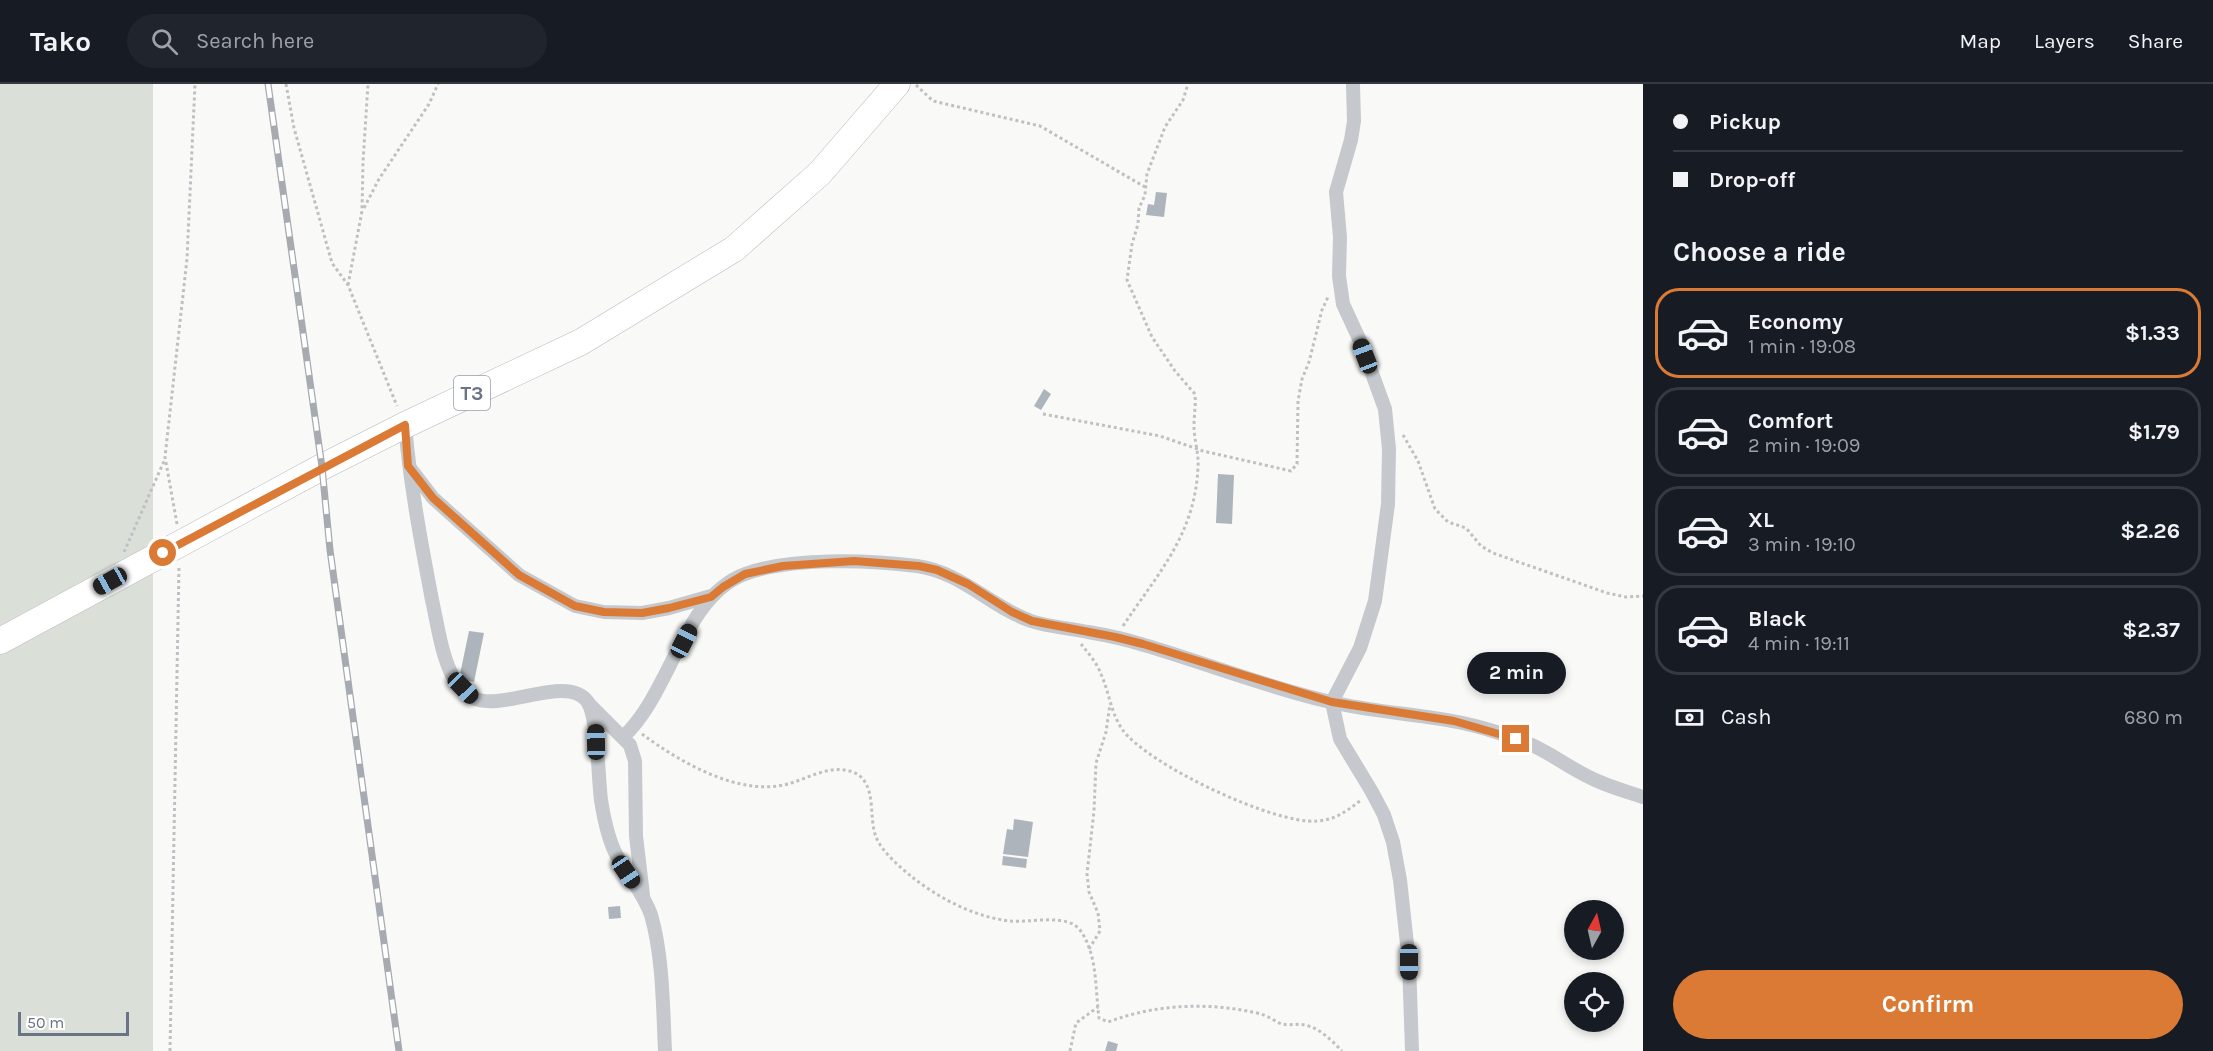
<!DOCTYPE html>
<meta charset="utf-8">
<style>
:root{--surface:#171b24;--page:#20242c;--text:#f1f3f6;--muted:#9ea1a6;--line:#363941;--accent:#db7a35}
body{margin:0;font-family:Karla,sans-serif;background:var(--page);color:var(--text);height:100vh;display:flex;flex-direction:column;font-size:22px;white-space:nowrap}
*{box-sizing:border-box;margin:0}
p{font-size:20px;color:var(--muted)}
.icon{flex:none;width:33px;height:33px;fill:none;stroke:currentColor;stroke-width:2;stroke-linecap:round;stroke-linejoin:round}
.map{position:relative;flex:1;overflow:hidden}
.panel{display:flex;flex-direction:column;background:var(--surface);width:570px}
.panel>*{flex:none}
.banner{display:grid;align-content:center;height:132px;padding:0 30px;background:var(--surface)}
.needle{width:39px;rotate:8deg}
.controls{position:absolute;left:1564px;top:816px;display:grid;gap:12px}
.controls a{display:grid;place-items:center;width:60px;height:60px;border-radius:50%;background:var(--surface);box-shadow:0 3px 9px #0003;font-size:30px}
.scale{position:absolute;left:18px;bottom:15px;width:111px;box-sizing:border-box;padding-left:6px;border:3px solid #6a7486;border-top:0;font-size:16px;line-height:21px;white-space:nowrap;color:#6a7486;-webkit-text-stroke:4px #fff;paint-order:stroke}
.end{position:absolute;width:27px;height:27px;margin:-14px;border:8px solid #db7a35;background:#fff;box-shadow:0 0 0 3px #fff}
.from{border-radius:50%}
.bubble{position:absolute;height:42px;border-radius:21px;background:var(--surface);box-shadow:0 3px 9px #0003;font-size:20px;font-weight:700;line-height:42px;text-align:center}
.car{position:absolute;width:18px;height:36px;margin:-18px -9px;border-radius:8px;box-shadow:0 0 4px 2px #0007;background:linear-gradient(#222 24%,#8ab4d8 0 40%,#222 0 76%,#8ab4d8 0 86%,#222 0)}
.banner b{display:flex;align-items:center;gap:21px;height:57px;font-size:22px}
.banner b+b{border-top:2px solid var(--line)}
.banner i{width:15px;height:15px;background:var(--text)}
ul{padding:0;list-style:none}
li{display:flex;align-items:center;gap:18px;height:90px;margin:0 12px 9px;padding:0 18px;border:3px solid var(--line);border-radius:24px}
li div{flex:1}
li b{display:block;font-size:22px}
li em{font-style:normal;font-weight:700}
li.on{border-color:var(--accent)}
li>.icon{width:54px;height:54px;stroke-width:1.5}
h2{padding:0 30px;font-size:27px;line-height:72px}
.pay{display:flex;align-items:center;gap:15px;height:66px;padding:0 30px;font-size:22px}
.pay p{margin-inline-start:auto}
.button{display:flex;gap:12px;margin-top:auto;padding:12px 30px}
.button a{flex:1;height:69px;border-radius:36px;background:var(--accent);color:#fff;font-size:24px;font-weight:700;line-height:69px;text-align:center}
header{display:flex;align-items:center;gap:36px;box-sizing:border-box;height:84px;padding:0 30px;background:var(--surface);border-bottom:2px solid var(--line)}
header strong{font-size:28px}
nav{display:flex;gap:33px;margin-inline-start:auto;font-size:21px}
.search{width:420px;height:54px;background:var(--page);display:flex;align-items:center;gap:15px;box-sizing:border-box;padding:0 21px;border-radius:33px;color:var(--muted);font-size:22px}
main{display:flex;flex:1;min-height:0}
.map>svg:first-child{display:block}
</style>
<header>
<strong>Tako</strong>
<div class="search"><svg class="icon" aria-label="search" viewBox="0 0 24 24"><circle cx="10" cy="10" r="6"/><path d="M15 15l6 6"/></svg>Search here</div>
<nav><a>Map</a><a>Layers</a><a>Share</a></nav>
</header>
<main>
<div class="map">
<svg width="1643" height="967" viewBox="0 0 1643 967">
<rect width="100%" height="100%" fill="#f9f9f7"/>
<rect fill="#dae0d8" x="0" y="0" width="153" height="967"/>
<g fill="#aeb4bb">
<polygon points="1156,108 1167,109 1164,133 1146,131 1148,120 1154,121"/>
<polygon points="1044,305 1051,310 1041,326 1034,322"/>
<polygon points="1218,390 1234,391 1232,440 1216,439"/>
<polygon points="469,547 484,549 474,598 459,595"/>
<polygon points="1014,735 1033,738 1028,773 1003,770 1007,745 1013,746"/>
<polygon points="1003,772 1027,775 1026,784 1002,781"/>
<polygon points="620,822 621,834 609,835 608,823"/>
<polygon points="1108,957 1118,960 1116,967 1105,967"/>
</g>
<g fill="none" stroke-linecap="round" stroke-linejoin="round">
<g stroke="#b8babe" stroke-width="27">
<polyline id="highway" points="0,557 322,383 405,341 581,258 734,165 820,89 897,0"/>
</g>
<g stroke="#bfc0c3" stroke-width="3" stroke-dasharray="3 3" stroke-linecap="butt">
<polyline points="286,0 294,44 332,179 348,201 397,322"/>
<polyline points="916,1 933,17 1040,42 1145,103"/>
<polyline points="364,124 379,95 429,20 438,0"/>
<polyline points="348,201 362,127 363,78 368,0"/>
<polyline points="1043,330 1160,352 1203,367 1291,387 1297,380 1298,317 1302,295 1309,278 1322,226 1328,213"/>
<polyline points="1403,351 1418,377 1435,425 1448,438 1466,444 1481,462 1493,469 1607,509 1626,513 1643,512"/>
<polyline points="177,440 165,373 187,175 195,0"/>
<polyline points="124,468 165,375"/>
<path d="M1123 542C1158 489 1195 451 1198 383 1199 369 1194 356 1194 342 1194 331 1196 321 1195 310L1175 287 1152 253 1127 196 1132 160 1138 140 1139 124 1145 111 1147 90 1165 43 1183 16 1188 0"/>
<path d="M1081 560C1088 569 1097 579 1101 590 1109 608 1111 629 1122 645 1146 680 1275 741 1317 737 1335 736 1347 727 1361 716"/>
<path d="M642 650C680 678 739 713 788 700 809 694 830 680 853 688 878 698 868 734 876 753 882 768 900 783 912 793 940 815 975 833 1010 837 1030 839 1067 829 1080 846 1098 871 1095 905 1099 934L1108 938C1156 920 1208 918 1257 929 1267 931 1274 937 1282 940 1290 942 1298 939 1305 941 1320 944 1332 957 1342 967"/>
<polyline points="1089,865 1100,847 1098,829 1089,808 1087,790 1094,727 1096,679 1106,648 1110,620"/>
<polyline points="170,967 179,482"/>
<polyline points="1070,967 1076,939 1098,923"/>
</g>
<g stroke="#c5c8cc" stroke-width="14">
<polyline points="1353,0 1354,37 1351,56 1336,108 1340,153 1339,192 1343,220 1361,259 1385,325 1389,365 1388,420 1375,517 1360,564 1332,618 1340,655 1372,708 1384,731 1393,758 1400,796 1409,878 1412,967"/>
<path d="M405 341C410 400 421 458 432 516 438 542 441 571 454 595 457 601 467 611 473 614 503 628 566 590 587 617 598 632 598 694 601 716 604 735 608 756 617 772 628 792 644 810 651 831 663 871 663 926 665 967"/>
<polyline points="410,384 433,414 519,491 575,522 604,528 642,529 669,524 711,512"/>
<polyline points="589,620 630,661 635,677 636,752 643,811"/>
<path d="M623 653C671 609 683 513 745 490 791 473 869 476 917 482 961 488 991 523 1031 537 1049 543 1069 544 1088 548 1106 551 1125 555 1144 561 1206 579 1268 604 1331 618 1386 631 1442 630 1496 648 1508 652 1522 656 1534 662 1553 671 1570 684 1589 693 1606 702 1625 707 1643 713"/>
</g>
<use href="#highway" stroke="#fff" stroke-width="26"/>
<g stroke="#a6aab1" stroke-width="7">
<polyline id="rail" points="268,0 322,383 330,466 399,967"/>
</g>
<use href="#rail" stroke="#fff" stroke-width="4.5" stroke-dasharray="14" stroke-linecap="butt"/>
</g>
<g fill="none" stroke-linecap="round" stroke-linejoin="round">
<polyline stroke="#db7a35" stroke-width="8" points="163,469 405,341 408,382 433,414 519,491 575,522 604,528 642,529 669,524 711,513 723,503 745,490 783,482 854,477 919,482 937,486 968,500 1012,528 1032,537 1115,553 1143,560 1332,618 1454,637 1516,655"/>
</g>
<g text-anchor="middle" dominant-baseline="central" stroke-width="6" stroke-linejoin="round" paint-order="stroke">
<rect fill="#fff" stroke="#979eaa" stroke-width="1.5" x="454" y="292" width="36" height="34" rx="4.5"/>
<g font-size="20" font-weight="bold" fill="#6a7486">
<text x="472" y="309">T3</text>
</g>
</g>
</svg>
<div class="controls">
<a><svg class="needle" viewBox="-14 -14 28 28"><path d="M0-13l5 13h-10z" fill="#e53935"/><path d="M0 13l5-13h-10z" fill="#9ea1a6"/></svg></a>
<a><svg class="icon" aria-label="locate" viewBox="0 0 24 24"><circle cx="12" cy="12" r="6"/><path d="M12 2v4M12 18v4M2 12h4M18 12h4"/></svg></a>
</div>
<div class="scale">50 m</div>
<i class="end from" style="left:163px;top:469px"></i>
<i class="end" style="left:1516px;top:655px"></i>
<div class="bubble" style="left:1467px;top:568px;width:99px">2 min</div>
<i class="car" style="left:1365px;top:272px;rotate:339deg"></i>
<i class="car" style="left:110px;top:497px;rotate:241deg"></i>
<i class="car" style="left:684px;top:557px;rotate:27deg"></i>
<i class="car" style="left:463px;top:604px;rotate:136deg"></i>
<i class="car" style="left:596px;top:658px;rotate:359deg"></i>
<i class="car" style="left:626px;top:788px;rotate:146deg"></i>
<i class="car" style="left:1409px;top:878px;rotate:180deg"></i>
</div>
<section class="panel">
<div class="banner">
<b><i class="from"></i>Pickup</b>
<b><i></i>Drop-off</b>
</div>
<h2>Choose a ride</h2>
<ul>
<li class="on"><svg class="icon" aria-label="car" viewBox="0 0 24 24"><path d="M5 17H2v-5l4-1 3-4h7l3 4 3 1v5h-3M9 17h6M6 11h13"/><circle cx="7" cy="17" r="2"/><circle cx="17" cy="17" r="2"/></svg><div><b>Economy</b><p>1 min · 19:08</p></div><em>$1.33</em></li>
<li><svg class="icon" aria-label="car" viewBox="0 0 24 24"><path d="M5 17H2v-5l4-1 3-4h7l3 4 3 1v5h-3M9 17h6M6 11h13"/><circle cx="7" cy="17" r="2"/><circle cx="17" cy="17" r="2"/></svg><div><b>Comfort</b><p>2 min · 19:09</p></div><em>$1.79</em></li>
<li><svg class="icon" aria-label="car" viewBox="0 0 24 24"><path d="M5 17H2v-5l4-1 3-4h7l3 4 3 1v5h-3M9 17h6M6 11h13"/><circle cx="7" cy="17" r="2"/><circle cx="17" cy="17" r="2"/></svg><div><b>XL</b><p>3 min · 19:10</p></div><em>$2.26</em></li>
<li><svg class="icon" aria-label="car" viewBox="0 0 24 24"><path d="M5 17H2v-5l4-1 3-4h7l3 4 3 1v5h-3M9 17h6M6 11h13"/><circle cx="7" cy="17" r="2"/><circle cx="17" cy="17" r="2"/></svg><div><b>Black</b><p>4 min · 19:11</p></div><em>$2.37</em></li>
</ul>
<div class="pay"><svg class="icon" aria-label="cash" viewBox="0 0 24 24"><path d="M3 7h18v10H3z"/><circle cx="12" cy="12" r="2"/></svg>Cash<p>680 m</p></div>
<div class="button"><a>Confirm</a></div>
</section>
</main>
